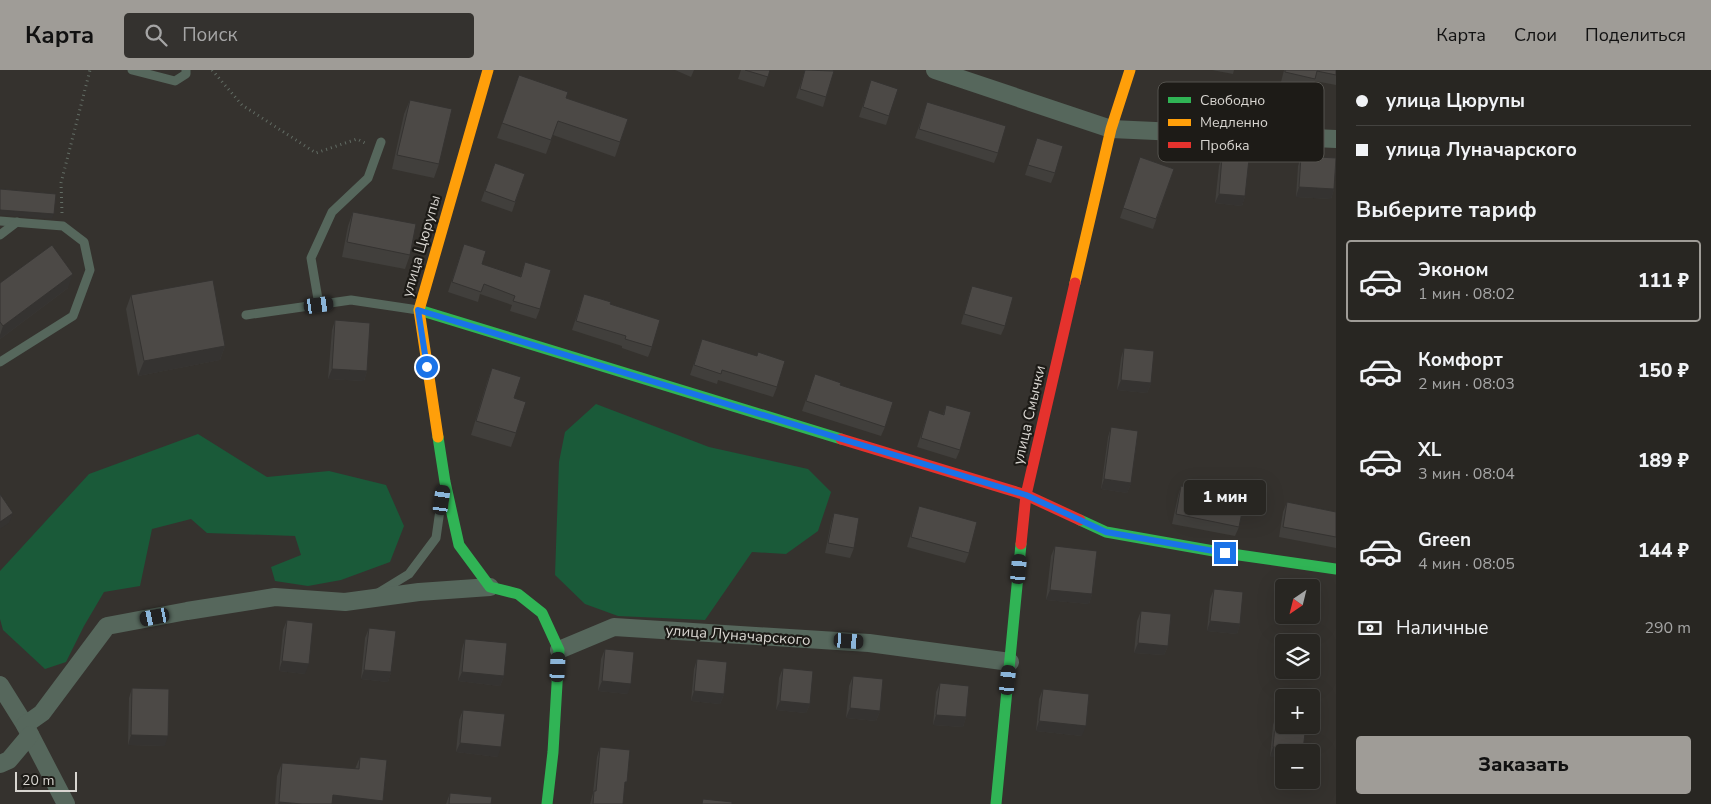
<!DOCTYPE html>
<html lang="ru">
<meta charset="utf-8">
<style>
:root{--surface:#282622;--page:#34322f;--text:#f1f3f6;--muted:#a5a5a5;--line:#444340;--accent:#9f9c97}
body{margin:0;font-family:"Nunito Sans",sans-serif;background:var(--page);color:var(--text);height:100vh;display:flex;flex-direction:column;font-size:19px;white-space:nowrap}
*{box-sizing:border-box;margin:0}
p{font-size:16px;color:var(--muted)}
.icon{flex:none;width:28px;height:28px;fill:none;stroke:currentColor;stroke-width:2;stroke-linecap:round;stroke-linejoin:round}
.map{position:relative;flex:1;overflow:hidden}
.side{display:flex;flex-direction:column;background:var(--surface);width:375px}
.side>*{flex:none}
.guide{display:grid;align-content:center;height:110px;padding:0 20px;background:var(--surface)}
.needle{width:32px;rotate:215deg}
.fabs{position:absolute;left:1275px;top:509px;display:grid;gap:10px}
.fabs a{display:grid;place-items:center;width:45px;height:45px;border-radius:5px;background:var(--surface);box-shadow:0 5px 20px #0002,0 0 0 1px var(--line);font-size:25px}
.scale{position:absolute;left:15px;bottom:12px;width:62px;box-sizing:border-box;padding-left:5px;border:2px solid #d8d5d0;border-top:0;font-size:14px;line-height:18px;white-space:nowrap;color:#d8d5d0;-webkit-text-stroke:4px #1d1b17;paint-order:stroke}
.end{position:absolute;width:22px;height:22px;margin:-11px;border:6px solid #1a73e8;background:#fff;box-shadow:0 0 0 2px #fff}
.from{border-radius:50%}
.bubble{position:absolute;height:35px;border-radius:5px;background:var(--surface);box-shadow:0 5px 20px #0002,0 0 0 1px var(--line);font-size:16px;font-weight:800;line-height:35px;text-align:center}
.car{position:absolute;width:15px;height:30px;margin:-15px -8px;border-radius:6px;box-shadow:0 0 4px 1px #0007;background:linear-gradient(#222 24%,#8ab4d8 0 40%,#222 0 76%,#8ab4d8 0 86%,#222 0)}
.guide b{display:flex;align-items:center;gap:18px;height:48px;font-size:19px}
.guide b+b{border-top:1px solid var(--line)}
.guide i{width:12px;height:12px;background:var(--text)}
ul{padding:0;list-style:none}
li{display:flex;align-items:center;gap:15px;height:82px;margin:0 10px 8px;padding:0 10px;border:2px solid transparent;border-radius:5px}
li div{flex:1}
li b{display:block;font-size:19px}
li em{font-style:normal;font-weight:800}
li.active{border-color:var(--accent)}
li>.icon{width:45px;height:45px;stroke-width:1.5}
h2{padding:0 20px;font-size:22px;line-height:60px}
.pay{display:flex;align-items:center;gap:12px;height:55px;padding:0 20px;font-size:19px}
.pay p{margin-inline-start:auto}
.button{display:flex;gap:10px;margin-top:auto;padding:10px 20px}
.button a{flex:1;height:58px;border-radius:5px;background:var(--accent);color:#111;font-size:20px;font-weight:800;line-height:58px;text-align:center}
header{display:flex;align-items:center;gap:30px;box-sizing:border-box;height:70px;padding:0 25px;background:var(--accent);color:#111}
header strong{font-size:24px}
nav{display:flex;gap:28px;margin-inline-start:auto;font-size:18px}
.search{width:350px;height:45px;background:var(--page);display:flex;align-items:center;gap:12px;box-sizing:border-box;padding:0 18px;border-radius:5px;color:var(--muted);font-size:19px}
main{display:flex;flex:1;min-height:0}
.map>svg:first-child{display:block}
</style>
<header>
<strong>Карта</strong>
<div class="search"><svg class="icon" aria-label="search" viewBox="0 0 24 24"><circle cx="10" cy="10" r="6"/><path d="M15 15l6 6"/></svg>Поиск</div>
<nav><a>Карта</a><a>Слои</a><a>Поделиться</a></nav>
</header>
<main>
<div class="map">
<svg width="1336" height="734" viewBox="0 0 1336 734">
<rect width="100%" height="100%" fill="#35322e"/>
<g fill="#1a5a39">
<polygon points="596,334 709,377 808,399 831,422 818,461 786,484 752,482 705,550 618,546 585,534 555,505 559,392 565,362"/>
<polygon points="198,364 267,407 329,401 386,415 404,456 390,492 341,510 308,516 275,511 271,497 301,485 295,466 207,463 191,449 152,459 140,516 104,522 84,556 66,592 45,599 3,560 0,549 0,501 89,404"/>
</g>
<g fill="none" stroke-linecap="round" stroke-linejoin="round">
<g stroke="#626c64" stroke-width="3" stroke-dasharray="1 4" stroke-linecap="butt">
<polyline points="212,0 242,35 316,83 357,69 365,73"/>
<polyline points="62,143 61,113 90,0"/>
</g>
<g stroke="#56675c" stroke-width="9">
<polyline points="132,0 175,11 186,4 186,0"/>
<polyline points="0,151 63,156 84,172 90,200 73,246 0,292"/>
<polyline points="0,165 17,152"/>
<polyline points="319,235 311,188 332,142 368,108 381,72"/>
<polyline points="246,245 351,230 418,240"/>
<polyline points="378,523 409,504 436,468 441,433"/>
</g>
<g stroke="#56675c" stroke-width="18">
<polyline points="935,0 1111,59 1336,69"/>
<polyline points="559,580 614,557 869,573 1010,592"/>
<polyline points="0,615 25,655 66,734"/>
<polyline points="25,655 42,643 107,556 187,541 275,527 345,532 419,522 490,517"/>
<polyline points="0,694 9,690 30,665"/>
</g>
<g stroke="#30b455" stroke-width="11">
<polyline points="419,240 841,369"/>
<polyline points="438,367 445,412 459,475 490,517 518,524 542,543 559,580 553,682 547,734"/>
<polyline points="1080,450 1106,462 1225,483 1336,499"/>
<polyline points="996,734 1021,474"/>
</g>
<g stroke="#ff9f0a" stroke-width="11">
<polyline points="1075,213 1111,59 1130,0"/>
<polyline points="438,367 419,240 488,0"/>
</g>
<g stroke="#e5322d" stroke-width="11">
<polyline points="841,369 1026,425 1080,450"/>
<polyline points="1021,474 1026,425 1075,213"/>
</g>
</g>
<g fill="#413f3c">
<polygon points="675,0 694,0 691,7"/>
<polygon points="741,0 770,0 764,17 738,9"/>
<polygon points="805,0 833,0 826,27 823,37 796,28"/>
<polygon points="1212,0 1234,0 1233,4"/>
<polygon points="1284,0 1336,0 1336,15 1315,11 1312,19 1281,12"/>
<polygon points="519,5 566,28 628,49 615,87 553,65 546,84 497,68"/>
<polygon points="871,10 889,46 886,55 859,47"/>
<polygon points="410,30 439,94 434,108 392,99 404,44"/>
<polygon points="927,32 998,83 994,93 915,68"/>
<polygon points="1037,68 1055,103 1051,113 1025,105"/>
<polygon points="1301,86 1334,119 1331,129 1296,127 1298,96"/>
<polygon points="1140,87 1174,99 1153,159 1120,148"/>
<polygon points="1222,87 1245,126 1242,136 1215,133 1219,96"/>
<polygon points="495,93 525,104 512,142 481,131"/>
<polygon points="353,142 410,185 405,199 342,187 348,156"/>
<polygon points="464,174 482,194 520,207 525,192 540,239 536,249 510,241 512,235 480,224 478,232 448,222"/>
<polygon points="0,213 68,218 0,269"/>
<polygon points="972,216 1005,256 1001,265 961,254 969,225"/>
<polygon points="584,224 610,234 652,277 648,287 622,278 622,276 572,260"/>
<polygon points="131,225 225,276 220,290 138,306 126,239"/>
<polygon points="335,250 367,301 364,311 328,309 332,260"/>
<polygon points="702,269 777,317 773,327 718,310 717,314 690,305"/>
<polygon points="1124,278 1151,313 1147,323 1117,320 1121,288"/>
<polygon points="492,298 514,328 516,363 511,377 471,365 487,312"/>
<polygon points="815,304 840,315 885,357 881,366 802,341"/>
<polygon points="946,335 960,380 956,389 917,377 929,340 943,345"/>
<polygon points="1111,357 1131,413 1127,423 1101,419 1108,367"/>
<polygon points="1181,416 1239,457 1235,466 1172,454 1178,426"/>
<polygon points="1287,432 1336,442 1336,478 1279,467 1283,442"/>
<polygon points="919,436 969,483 965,493 907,477 916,446"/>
<polygon points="834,443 854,478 850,488 825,483 831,453"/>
<polygon points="1055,476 1092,524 1089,534 1046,530 1051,486"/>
<polygon points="1214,519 1240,554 1237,564 1207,561 1210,529"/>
<polygon points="1141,541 1168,576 1164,585 1134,583 1137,551"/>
<polygon points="287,550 305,604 279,601 283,560"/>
<polygon points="369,558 391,602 388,612 361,609 365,568"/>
<polygon points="465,569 504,606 500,616 458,611 462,579"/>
<polygon points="605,579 628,624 598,621 601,589"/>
<polygon points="697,589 724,624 720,634 691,631 694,599"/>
<polygon points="783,598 810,634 806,643 776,640 779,608"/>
<polygon points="853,606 880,641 876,651 846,648 849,616"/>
<polygon points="940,613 966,647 963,657 933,655 936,622"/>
<polygon points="132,618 165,676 128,675 129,628"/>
<polygon points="1043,619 1082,666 1036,661 1039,629"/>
<polygon points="463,640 498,687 456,682 459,650"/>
<polygon points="1276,645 1303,680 1302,682 1284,682 1270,687 1273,655"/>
<polygon points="600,677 624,720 623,734 590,734 593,723 597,687"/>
<polygon points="360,687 381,734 275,734 277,706 282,693 355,699"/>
<polygon points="450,723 491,734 446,734"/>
</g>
<g fill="#353331">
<polygon points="1299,117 1334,119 1331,129 1296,127"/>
<polygon points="1219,124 1245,126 1242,136 1215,133"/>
<polygon points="0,140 54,144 52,149 0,145"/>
<polygon points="73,204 68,218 0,269 0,265 3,256"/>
<polygon points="225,276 220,290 138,306 144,291"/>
<polygon points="332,299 367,301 364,311 328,309"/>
<polygon points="1121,310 1151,313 1147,323 1117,320"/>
<polygon points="1104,409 1131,413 1127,423 1101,419"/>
<polygon points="13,443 9,453 0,459 0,452"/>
<polygon points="1050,520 1092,524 1089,534 1046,530"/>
<polygon points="1210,551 1240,554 1237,564 1207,561"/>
<polygon points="1138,573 1168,576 1164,585 1134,583"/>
<polygon points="282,591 309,594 305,604 279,601"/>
<polygon points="364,600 391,602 388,612 361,609"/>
<polygon points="462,602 504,606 500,616 458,611"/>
<polygon points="602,611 631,614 628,624 598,621"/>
<polygon points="694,621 724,624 720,634 691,631"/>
<polygon points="780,631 810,634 806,643 776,640"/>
<polygon points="850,638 880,641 876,651 846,648"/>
<polygon points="936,645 966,647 963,657 933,655"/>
<polygon points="1039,651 1086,656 1082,666 1036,661"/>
<polygon points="131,665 168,666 165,676 128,675"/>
<polygon points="460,673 501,677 498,687 456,682"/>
<polygon points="1273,677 1303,680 1302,682 1284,682 1284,688 1270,687"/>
<polygon points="333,725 383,731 381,734 330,734"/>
<polygon points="279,732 302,734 278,734"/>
</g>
<g fill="#4c4946" stroke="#353331">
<polygon points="745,0 770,0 768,7"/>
<polygon points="805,0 834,1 826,27 800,19"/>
<polygon points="1285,0 1336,0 1336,5 1317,1 1315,9 1285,2"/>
<polygon points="519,5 568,22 566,28 628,49 620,72 558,51 551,70 502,53"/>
<polygon points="871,10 898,19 889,46 863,37"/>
<polygon points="410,30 452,39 439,94 397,85"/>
<polygon points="927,32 1006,56 998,83 919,59"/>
<polygon points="1037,68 1063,76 1055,103 1028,95"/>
<polygon points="1301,86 1336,88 1334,119 1299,117"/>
<polygon points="1140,87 1174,99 1156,149 1123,138"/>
<polygon points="1222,87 1249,89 1245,126 1219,124"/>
<polygon points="495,93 525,104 515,132 485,121"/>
<polygon points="0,119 56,124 54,144 0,140"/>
<polygon points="353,142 416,154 410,185 347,172"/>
<polygon points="464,174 486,181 482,194 521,207 525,192 551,200 540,239 513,231 515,226 484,214 481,222 452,212"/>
<polygon points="52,175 73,204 3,256 0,252 0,213"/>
<polygon points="213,210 225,276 144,291 131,225"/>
<polygon points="972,216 1013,227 1005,256 964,244"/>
<polygon points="584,224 611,232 610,234 660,250 652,277 625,269 626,266 576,251"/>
<polygon points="335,250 370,253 367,301 332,299"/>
<polygon points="702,269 757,286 758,282 785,291 777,317 722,300 721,304 694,295"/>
<polygon points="1124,278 1154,281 1151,313 1121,310"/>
<polygon points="492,298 521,307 514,328 526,332 516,363 476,351"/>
<polygon points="815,304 841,313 840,315 893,332 885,357 806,331"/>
<polygon points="946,335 971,342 960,380 921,368 929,340 944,345"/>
<polygon points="1111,357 1138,361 1131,413 1104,409"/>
<polygon points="1181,416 1245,428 1239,457 1176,444"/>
<polygon points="0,424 13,443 0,452"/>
<polygon points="1287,432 1336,442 1336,467 1283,457"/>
<polygon points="919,436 977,452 969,483 911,467"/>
<polygon points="834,443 859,448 854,478 828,473"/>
<polygon points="1055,476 1097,481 1092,524 1050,520"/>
<polygon points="1214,519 1243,522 1240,554 1210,551"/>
<polygon points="1141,541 1171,544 1168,576 1138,573"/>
<polygon points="287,550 313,553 309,594 282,591"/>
<polygon points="369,558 396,561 391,602 364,600"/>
<polygon points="465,569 507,573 504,606 462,602"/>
<polygon points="605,579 634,582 631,614 602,611"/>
<polygon points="697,589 727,592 724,624 694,621"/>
<polygon points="783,598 813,601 810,634 780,631"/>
<polygon points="853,606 883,609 880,641 850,638"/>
<polygon points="940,613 969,616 966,647 936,645"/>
<polygon points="132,618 169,619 168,666 131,665"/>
<polygon points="1043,619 1089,624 1086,656 1039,651"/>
<polygon points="463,640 505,644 501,677 460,673"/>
<polygon points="1276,645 1284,646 1284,655 1306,655 1303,680 1273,677"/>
<polygon points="600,677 630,680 627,712 625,712 623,734 593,734 594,721 596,721"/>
<polygon points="360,687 387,690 383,731 333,725 332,734 302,734 279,732 282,693 359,699"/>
<polygon points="450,723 492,727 491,734 449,734"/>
<polygon points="703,729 732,732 732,734 702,734"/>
</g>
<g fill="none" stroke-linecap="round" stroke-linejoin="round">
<polyline stroke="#1a73e8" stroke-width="6" points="427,297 418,240 1026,425 1106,462 1225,483"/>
</g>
<g text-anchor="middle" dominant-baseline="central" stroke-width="4.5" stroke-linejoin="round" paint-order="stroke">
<g font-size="15" fill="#d8d5d0" stroke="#1d1b17">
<text transform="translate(421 176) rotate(-74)">улица Цюрупы</text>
<text transform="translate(1029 345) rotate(-77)">улица Смычки</text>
<text transform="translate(738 565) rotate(4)">улица Луначарского</text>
</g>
</g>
<rect x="1158" y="12" width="166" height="80" rx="8" fill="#1d1b17" stroke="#55534e" stroke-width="1"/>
<rect x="1168" y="27" width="23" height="6" fill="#30b455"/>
<rect x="1168" y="49" width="23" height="7" fill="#ff9f0a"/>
<rect x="1168" y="72" width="23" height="6" fill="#e5322d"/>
<g font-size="14" fill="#d8d5d0">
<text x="1200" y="35">Свободно</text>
<text x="1200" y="57">Медленно</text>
<text x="1200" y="80">Пробка</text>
</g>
</svg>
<div class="fabs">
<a><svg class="needle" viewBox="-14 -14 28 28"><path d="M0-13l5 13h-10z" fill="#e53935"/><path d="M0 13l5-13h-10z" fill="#a5a5a5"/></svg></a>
<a><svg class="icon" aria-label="layers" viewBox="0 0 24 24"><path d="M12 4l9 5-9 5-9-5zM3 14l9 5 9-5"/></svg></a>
<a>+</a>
<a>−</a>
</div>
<div class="scale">20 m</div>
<i class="end from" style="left:427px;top:297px"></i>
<i class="end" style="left:1225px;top:483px"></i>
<div class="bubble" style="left:1184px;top:410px;width:82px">1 мин</div>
<i class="car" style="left:319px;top:235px;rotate:82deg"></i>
<i class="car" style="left:442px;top:430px;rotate:8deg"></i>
<i class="car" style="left:1019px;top:499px;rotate:5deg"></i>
<i class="car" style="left:155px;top:547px;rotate:259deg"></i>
<i class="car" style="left:849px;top:571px;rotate:94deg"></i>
<i class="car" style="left:558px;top:597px;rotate:3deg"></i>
<i class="car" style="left:1008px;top:610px;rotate:6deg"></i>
</div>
<section class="side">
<div class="guide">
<b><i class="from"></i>улица Цюрупы</b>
<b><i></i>улица Луначарского</b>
</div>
<h2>Выберите тариф</h2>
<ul>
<li class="active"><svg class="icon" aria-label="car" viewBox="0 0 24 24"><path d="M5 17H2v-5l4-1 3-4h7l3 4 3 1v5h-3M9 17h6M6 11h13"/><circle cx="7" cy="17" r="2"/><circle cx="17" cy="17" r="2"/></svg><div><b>Эконом</b><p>1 мин · 08:02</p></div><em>111 ₽</em></li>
<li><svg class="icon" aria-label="car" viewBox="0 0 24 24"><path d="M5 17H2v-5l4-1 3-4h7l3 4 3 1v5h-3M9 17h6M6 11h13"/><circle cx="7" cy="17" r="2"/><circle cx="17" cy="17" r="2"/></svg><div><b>Комфорт</b><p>2 мин · 08:03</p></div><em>150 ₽</em></li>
<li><svg class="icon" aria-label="car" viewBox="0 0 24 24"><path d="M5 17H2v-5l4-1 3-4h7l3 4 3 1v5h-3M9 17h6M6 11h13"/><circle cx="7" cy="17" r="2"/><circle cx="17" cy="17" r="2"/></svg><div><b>XL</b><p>3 мин · 08:04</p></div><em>189 ₽</em></li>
<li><svg class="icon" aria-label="car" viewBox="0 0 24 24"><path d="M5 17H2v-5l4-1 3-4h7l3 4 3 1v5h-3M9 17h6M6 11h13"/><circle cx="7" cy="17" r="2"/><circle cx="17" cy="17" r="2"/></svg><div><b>Green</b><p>4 мин · 08:05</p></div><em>144 ₽</em></li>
</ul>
<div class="pay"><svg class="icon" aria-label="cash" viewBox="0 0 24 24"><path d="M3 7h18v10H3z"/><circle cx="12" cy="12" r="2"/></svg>Наличные<p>290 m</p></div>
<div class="button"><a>Заказать</a></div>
</section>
</main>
